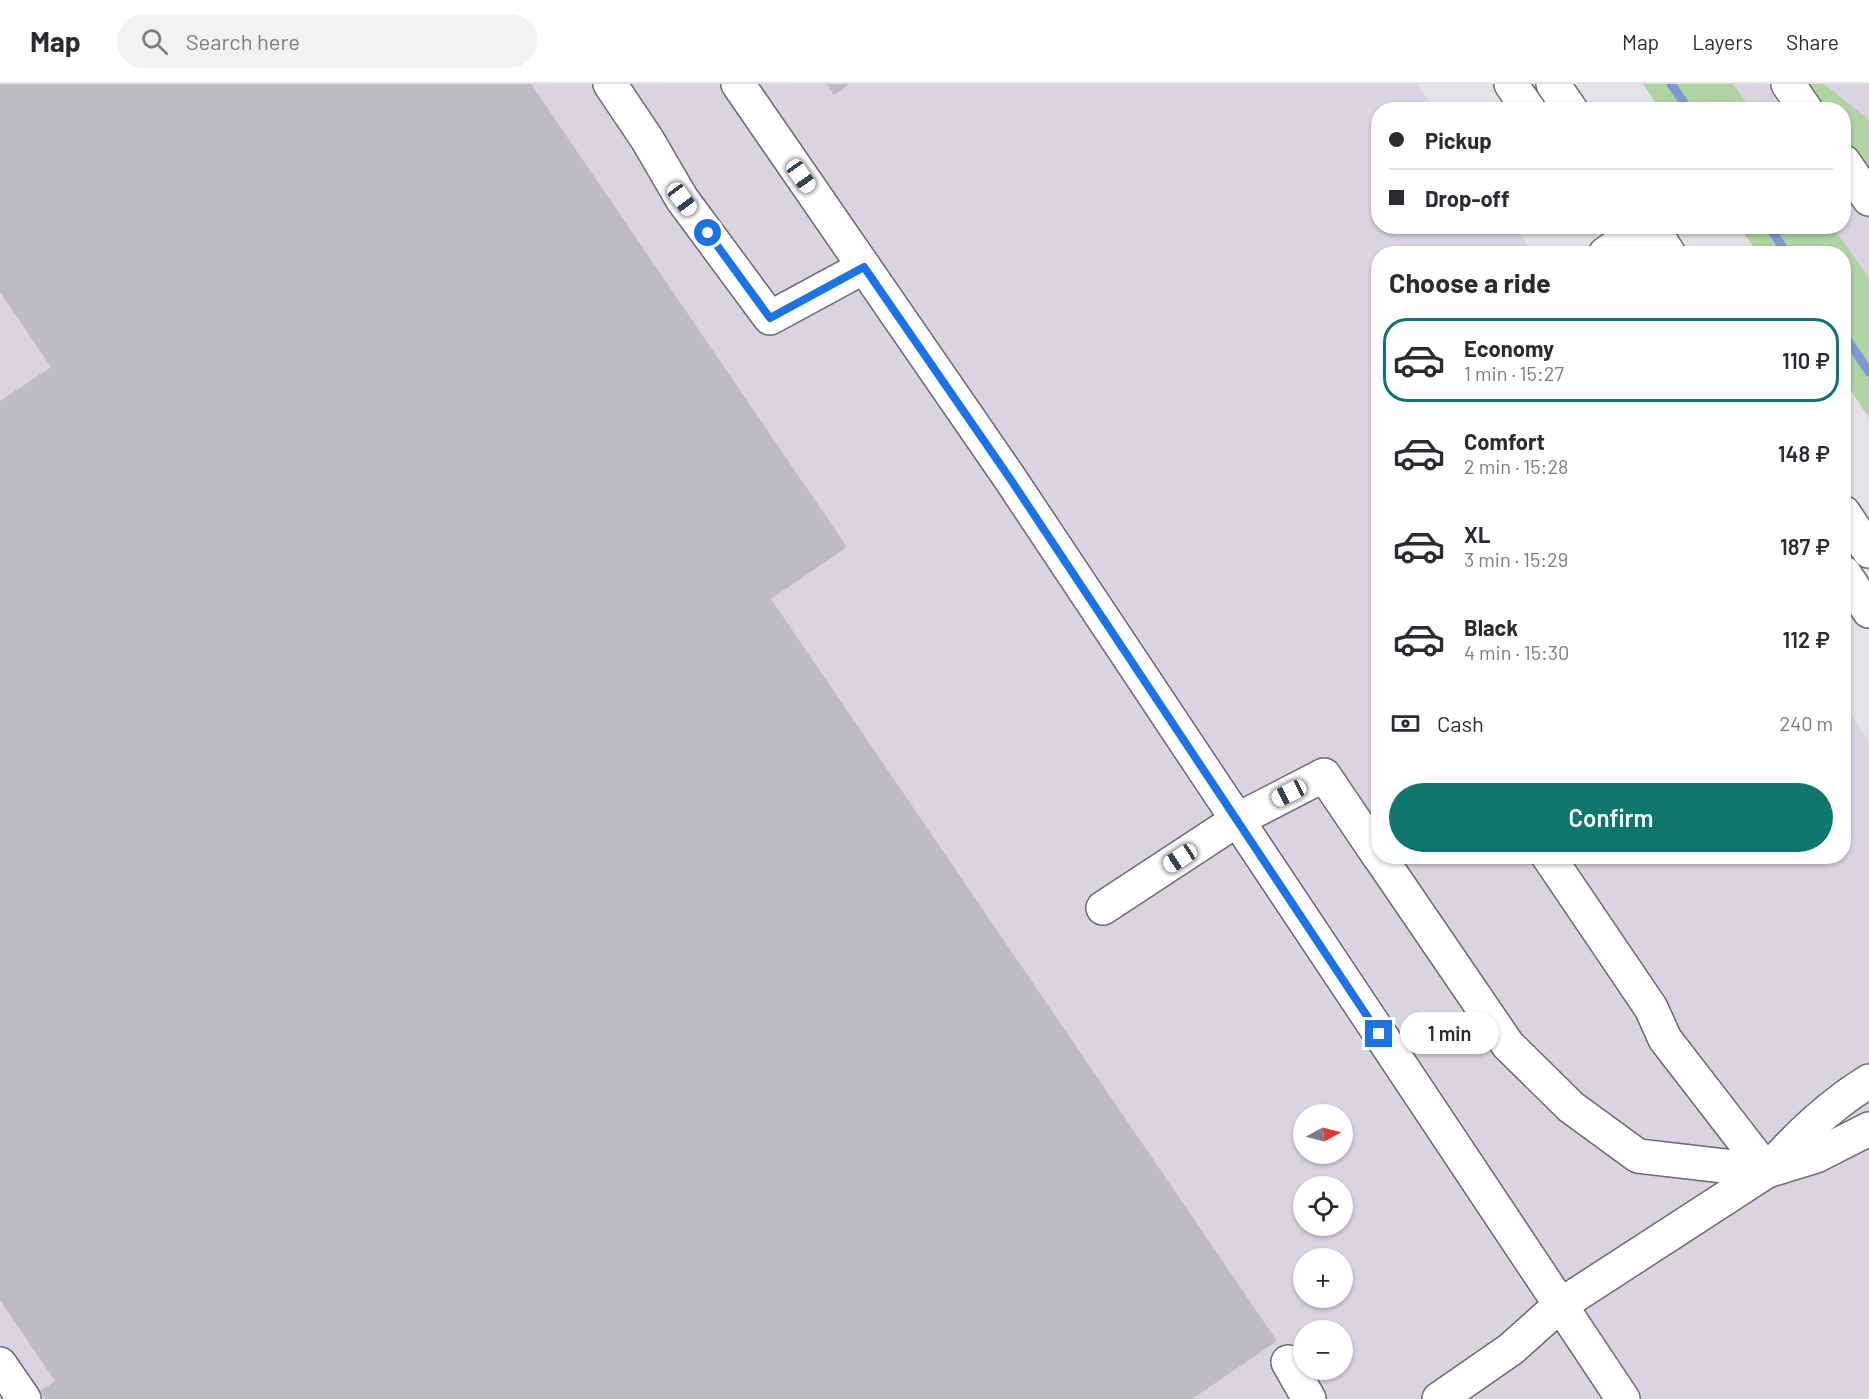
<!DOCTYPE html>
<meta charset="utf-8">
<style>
:root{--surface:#fff;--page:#f2f2f3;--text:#2b2b33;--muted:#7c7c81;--line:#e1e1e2;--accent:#0f766e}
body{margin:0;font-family:Barlow,sans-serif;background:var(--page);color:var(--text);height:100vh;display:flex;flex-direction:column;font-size:22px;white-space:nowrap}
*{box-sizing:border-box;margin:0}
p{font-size:20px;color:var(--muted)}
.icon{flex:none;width:33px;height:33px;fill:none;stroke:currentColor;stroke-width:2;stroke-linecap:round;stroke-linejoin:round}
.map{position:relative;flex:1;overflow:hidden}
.side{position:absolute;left:1371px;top:162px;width:480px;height:618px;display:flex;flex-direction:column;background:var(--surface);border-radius:24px;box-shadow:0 2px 4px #0004}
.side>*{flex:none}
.guide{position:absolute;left:1371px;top:18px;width:480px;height:132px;border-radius:24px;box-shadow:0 2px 4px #0004;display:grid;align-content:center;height:132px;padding:0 18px;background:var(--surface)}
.needle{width:39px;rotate:83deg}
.buttons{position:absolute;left:1293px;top:1020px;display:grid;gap:12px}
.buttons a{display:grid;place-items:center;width:60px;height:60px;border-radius:50%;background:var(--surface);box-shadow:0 2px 4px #0004;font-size:30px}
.end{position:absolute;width:27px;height:27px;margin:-14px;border:8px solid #1a73e8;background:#fff;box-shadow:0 0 0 3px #fff}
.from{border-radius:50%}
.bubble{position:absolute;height:42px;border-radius:21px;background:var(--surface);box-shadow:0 2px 4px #0004;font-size:20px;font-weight:600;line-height:42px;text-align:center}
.car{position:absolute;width:18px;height:36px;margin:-18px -9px;border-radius:8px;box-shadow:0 0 4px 2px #0007;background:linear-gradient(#fff 24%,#345 0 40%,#fff 0 76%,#345 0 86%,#fff 0)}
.guide b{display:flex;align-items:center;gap:21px;height:57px;font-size:22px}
.guide b+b{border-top:2px solid var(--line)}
.guide i{width:15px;height:15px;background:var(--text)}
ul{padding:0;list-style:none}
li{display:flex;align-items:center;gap:18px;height:84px;margin:0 12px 9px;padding:0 6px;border:3px solid transparent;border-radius:24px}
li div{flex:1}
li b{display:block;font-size:22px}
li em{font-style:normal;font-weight:600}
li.active{border-color:var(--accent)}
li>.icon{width:54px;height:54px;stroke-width:1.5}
h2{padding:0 18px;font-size:27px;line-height:72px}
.pay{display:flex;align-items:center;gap:15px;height:66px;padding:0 18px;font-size:22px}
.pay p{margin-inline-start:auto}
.primary-button{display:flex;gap:12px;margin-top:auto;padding:12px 18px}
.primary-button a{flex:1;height:69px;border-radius:36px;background:var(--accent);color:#fff;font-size:24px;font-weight:600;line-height:69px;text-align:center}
header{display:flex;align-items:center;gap:36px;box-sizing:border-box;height:84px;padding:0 30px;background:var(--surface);border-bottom:2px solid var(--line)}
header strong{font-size:28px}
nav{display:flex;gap:33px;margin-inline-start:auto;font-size:21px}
.search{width:420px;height:54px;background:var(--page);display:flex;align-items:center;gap:15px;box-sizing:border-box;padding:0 21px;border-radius:33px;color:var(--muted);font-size:22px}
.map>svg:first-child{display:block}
</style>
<header>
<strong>Map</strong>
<div class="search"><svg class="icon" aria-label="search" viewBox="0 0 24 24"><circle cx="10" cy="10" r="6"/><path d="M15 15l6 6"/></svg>Search here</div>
<nav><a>Map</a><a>Layers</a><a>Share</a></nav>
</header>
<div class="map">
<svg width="1869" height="1315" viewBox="0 0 1869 1315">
<rect width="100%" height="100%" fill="#e4e1e8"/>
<g fill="#dad4e2" fill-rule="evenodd">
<path d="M0 0H1417L1434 25 1378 26V142L1515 143 1533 169 1378 170V772H1844V620L1869 657V1315H0ZM1304 1030H1342V1070H1304ZM1304 1102H1342V1142H1304ZM1304 1174H1342V1214H1304ZM1304 1246H1342V1286H1304Z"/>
<polygon points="1733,0 1869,0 1869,194 1833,143 1844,142 1844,26 1751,25"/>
</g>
<g fill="#afd3a1">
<polygon points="1643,0 1733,0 1751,25 1660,25"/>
<polygon points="1801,0 1824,0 1869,36 1869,93 1844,58 1844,26 1819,25"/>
<polygon points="1739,143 1833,143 1869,194 1869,334 1844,296 1844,170 1758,169"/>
</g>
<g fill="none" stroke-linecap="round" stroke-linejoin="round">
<g stroke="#7b99d6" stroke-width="9">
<polyline points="1671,0 1689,26"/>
<polyline points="1769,142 1787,170"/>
<polyline points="1844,251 1869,288"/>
</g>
</g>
<g fill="#bebbc2">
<polygon points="0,0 531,0 847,463 771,515 1277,1257 1192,1315 45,1315 40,1307 55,1297 0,1216 0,317 51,283 0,208"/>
<polygon points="827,0 850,0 834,11"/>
</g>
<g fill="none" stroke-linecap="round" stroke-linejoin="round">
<g stroke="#6c6970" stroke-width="36">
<g id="minor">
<polyline points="610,0 647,55 682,115 770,234 864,183"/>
<polyline points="738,0 1009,393 1623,1315"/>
<polyline points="1511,0 1529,26"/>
<polyline points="1553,0 1571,26"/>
<polyline points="1788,0 1806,26"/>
<polyline points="1844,78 1869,115"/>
<polyline points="1651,142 1669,170"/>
<polyline points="1605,170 1646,142"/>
<polyline points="1844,429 1869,467"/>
<polyline points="1844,489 1869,527"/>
<polyline points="1379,772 1508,961 1571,1023 1638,1072 1767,1087 1816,1072 1869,1045"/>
<polyline points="1548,772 1651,924 1665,955 1767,1087"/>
<polyline points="1103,824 1237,736 1324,691 1378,771"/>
<polyline points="1288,1278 1309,1315"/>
<polyline points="0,1280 24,1315"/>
<path d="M1439 1315 1511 1265 1559 1222 1767 1087C1798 1051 1829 1022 1869 997"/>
</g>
</g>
<use href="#minor" stroke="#fff" stroke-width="33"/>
</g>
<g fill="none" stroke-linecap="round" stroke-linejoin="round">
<polyline stroke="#1a73e8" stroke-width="8" points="708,149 770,234 864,183 1009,393 1379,950"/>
</g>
</svg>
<div class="buttons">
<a><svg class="needle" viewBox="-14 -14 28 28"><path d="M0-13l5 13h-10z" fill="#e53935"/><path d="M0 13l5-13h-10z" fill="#7c7c81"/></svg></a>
<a><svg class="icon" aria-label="locate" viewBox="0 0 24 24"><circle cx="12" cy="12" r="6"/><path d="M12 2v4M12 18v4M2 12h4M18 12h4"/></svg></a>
<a>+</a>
<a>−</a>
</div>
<i class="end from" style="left:708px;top:149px"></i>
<i class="end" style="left:1379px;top:950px"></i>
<div class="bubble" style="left:1400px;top:928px;width:99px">1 min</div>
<i class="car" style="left:801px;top:92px;rotate:145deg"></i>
<i class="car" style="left:682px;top:115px;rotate:143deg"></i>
<i class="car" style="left:1289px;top:709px;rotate:243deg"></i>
<i class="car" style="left:1180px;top:774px;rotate:237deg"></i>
<div class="guide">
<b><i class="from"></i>Pickup</b>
<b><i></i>Drop-off</b>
</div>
<section class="side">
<h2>Choose a ride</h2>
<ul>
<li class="active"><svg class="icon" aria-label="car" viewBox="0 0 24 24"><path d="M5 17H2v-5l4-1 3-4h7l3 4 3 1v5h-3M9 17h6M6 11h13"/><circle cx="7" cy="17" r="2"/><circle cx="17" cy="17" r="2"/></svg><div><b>Economy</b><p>1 min · 15:27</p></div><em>110 ₽</em></li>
<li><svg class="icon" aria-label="car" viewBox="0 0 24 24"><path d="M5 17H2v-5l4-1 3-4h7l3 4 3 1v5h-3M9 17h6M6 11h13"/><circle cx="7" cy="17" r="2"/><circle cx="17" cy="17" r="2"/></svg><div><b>Comfort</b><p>2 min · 15:28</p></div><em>148 ₽</em></li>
<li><svg class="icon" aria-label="car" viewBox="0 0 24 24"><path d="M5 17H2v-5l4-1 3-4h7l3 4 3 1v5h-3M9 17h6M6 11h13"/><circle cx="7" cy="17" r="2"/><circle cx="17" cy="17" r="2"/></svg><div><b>XL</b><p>3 min · 15:29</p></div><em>187 ₽</em></li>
<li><svg class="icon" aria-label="car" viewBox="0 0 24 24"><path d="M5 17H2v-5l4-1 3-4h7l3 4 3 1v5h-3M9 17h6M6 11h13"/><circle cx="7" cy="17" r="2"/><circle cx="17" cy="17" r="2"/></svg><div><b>Black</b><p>4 min · 15:30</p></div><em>112 ₽</em></li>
</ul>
<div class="pay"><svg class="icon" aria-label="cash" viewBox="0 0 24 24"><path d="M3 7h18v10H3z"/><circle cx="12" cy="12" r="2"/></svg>Cash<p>240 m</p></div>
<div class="primary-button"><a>Confirm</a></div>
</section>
</div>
